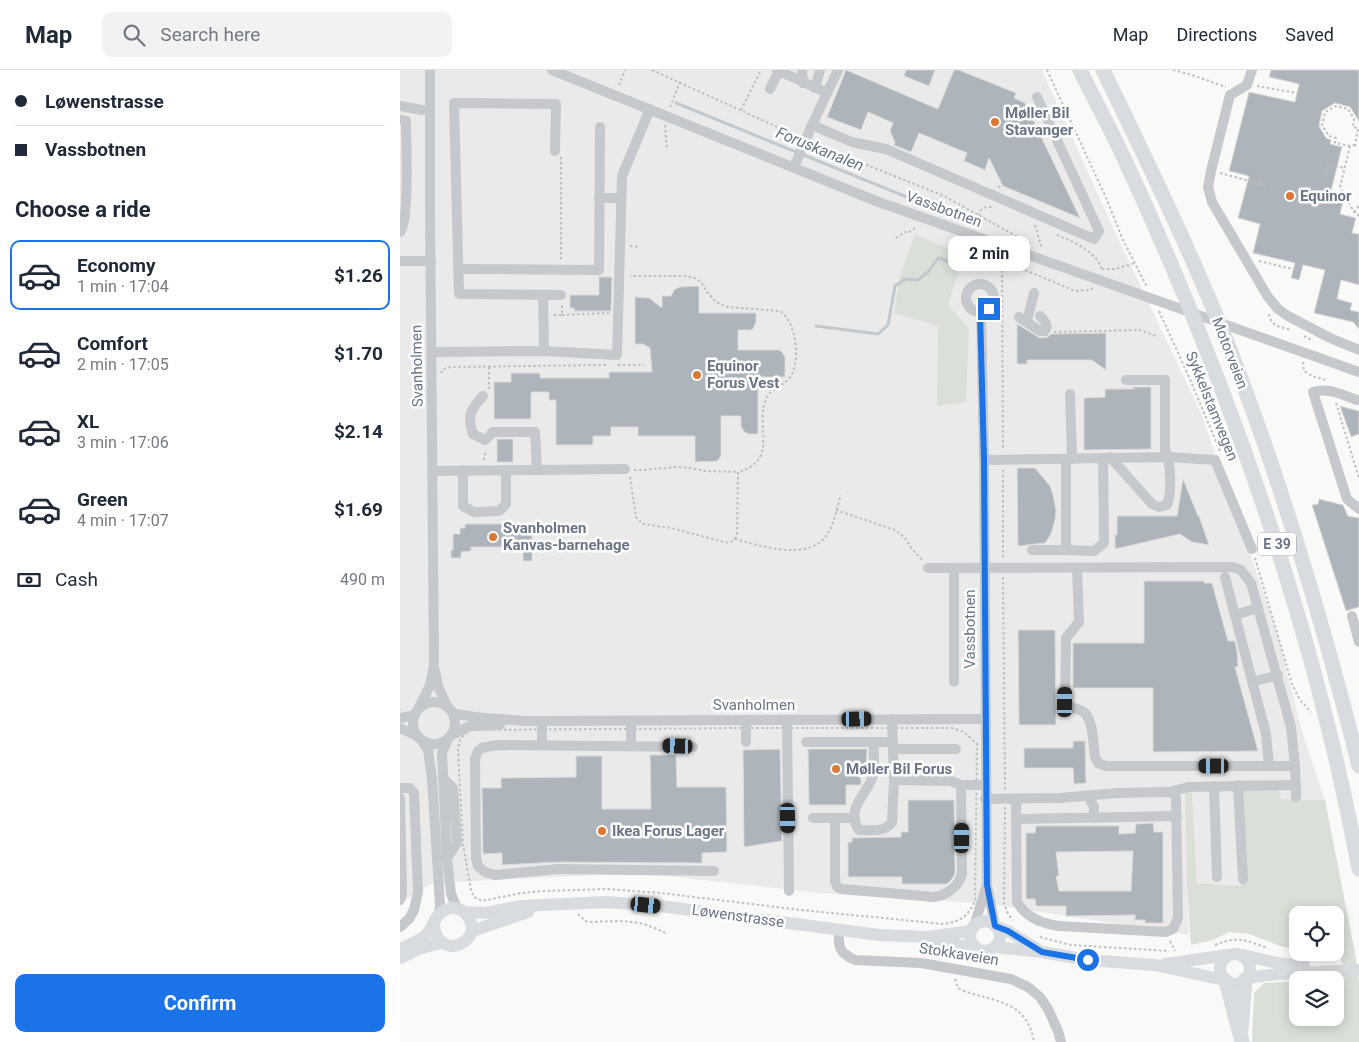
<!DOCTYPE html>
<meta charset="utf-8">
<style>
:root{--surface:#fff;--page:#f2f2f3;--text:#1f2937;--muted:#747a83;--line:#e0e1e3;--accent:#1a73e8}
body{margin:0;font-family:Roboto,sans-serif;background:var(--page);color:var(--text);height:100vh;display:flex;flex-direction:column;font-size:19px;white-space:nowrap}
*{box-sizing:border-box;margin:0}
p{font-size:16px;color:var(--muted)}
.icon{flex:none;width:28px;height:28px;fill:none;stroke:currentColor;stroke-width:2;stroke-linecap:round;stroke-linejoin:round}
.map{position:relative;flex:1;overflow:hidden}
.sheet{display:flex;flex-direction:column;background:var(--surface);width:400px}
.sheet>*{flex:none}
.banner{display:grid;align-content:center;height:110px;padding:0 15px;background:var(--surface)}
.controls{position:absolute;left:889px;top:836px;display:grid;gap:10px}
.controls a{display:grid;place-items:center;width:55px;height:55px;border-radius:10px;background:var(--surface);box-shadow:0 2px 12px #0003;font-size:25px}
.end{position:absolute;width:22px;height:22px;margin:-11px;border:6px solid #1a73e8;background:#fff;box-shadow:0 0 0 2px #fff}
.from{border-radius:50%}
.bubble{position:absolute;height:35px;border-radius:10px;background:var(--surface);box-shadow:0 2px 12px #0003;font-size:16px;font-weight:700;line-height:35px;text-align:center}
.car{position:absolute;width:15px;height:30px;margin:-15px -8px;border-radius:6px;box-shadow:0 0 4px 1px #0007;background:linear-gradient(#222 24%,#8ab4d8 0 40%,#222 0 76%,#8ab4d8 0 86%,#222 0)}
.banner b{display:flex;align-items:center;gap:18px;height:48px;font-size:19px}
.banner b+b{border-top:1px solid var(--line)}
.banner i{width:12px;height:12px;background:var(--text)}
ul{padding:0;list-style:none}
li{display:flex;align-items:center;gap:15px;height:70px;margin:0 10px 8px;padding:0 5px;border:2px solid transparent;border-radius:10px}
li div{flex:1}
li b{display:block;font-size:19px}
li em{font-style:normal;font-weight:700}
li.on{border-color:var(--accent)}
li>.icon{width:45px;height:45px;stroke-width:1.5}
h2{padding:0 15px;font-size:22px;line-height:60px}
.pay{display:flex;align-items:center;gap:12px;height:55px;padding:0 15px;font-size:19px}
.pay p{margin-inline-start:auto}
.button{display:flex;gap:10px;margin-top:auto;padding:10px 15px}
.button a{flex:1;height:58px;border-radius:10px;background:var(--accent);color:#fff;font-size:20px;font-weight:700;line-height:58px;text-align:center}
header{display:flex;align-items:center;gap:30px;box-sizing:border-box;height:70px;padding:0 25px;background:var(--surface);border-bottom:1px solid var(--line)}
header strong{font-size:24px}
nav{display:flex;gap:28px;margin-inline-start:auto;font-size:18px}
.search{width:350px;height:45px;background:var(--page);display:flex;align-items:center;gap:12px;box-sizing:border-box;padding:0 18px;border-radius:10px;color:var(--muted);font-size:19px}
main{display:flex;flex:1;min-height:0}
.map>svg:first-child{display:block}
</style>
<header>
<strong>Map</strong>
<div class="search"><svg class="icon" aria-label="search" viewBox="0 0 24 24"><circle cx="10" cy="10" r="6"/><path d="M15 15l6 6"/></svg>Search here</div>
<nav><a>Map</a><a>Directions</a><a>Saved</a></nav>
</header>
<main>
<section class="sheet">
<div class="banner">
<b><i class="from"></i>Løwenstrasse</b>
<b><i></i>Vassbotnen</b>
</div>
<h2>Choose a ride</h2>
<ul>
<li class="on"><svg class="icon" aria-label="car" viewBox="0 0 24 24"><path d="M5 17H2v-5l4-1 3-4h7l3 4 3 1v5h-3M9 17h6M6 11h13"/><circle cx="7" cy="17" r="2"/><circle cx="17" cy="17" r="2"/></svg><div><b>Economy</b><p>1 min · 17:04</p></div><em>$1.26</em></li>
<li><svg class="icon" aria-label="car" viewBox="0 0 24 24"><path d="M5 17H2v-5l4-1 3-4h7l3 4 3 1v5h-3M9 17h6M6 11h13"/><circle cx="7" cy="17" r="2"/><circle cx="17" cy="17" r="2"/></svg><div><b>Comfort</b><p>2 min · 17:05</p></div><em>$1.70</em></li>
<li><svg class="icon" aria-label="car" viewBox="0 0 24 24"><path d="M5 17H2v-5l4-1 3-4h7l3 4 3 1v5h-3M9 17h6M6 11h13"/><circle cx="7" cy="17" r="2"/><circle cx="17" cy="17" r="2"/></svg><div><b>XL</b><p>3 min · 17:06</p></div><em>$2.14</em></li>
<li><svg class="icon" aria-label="car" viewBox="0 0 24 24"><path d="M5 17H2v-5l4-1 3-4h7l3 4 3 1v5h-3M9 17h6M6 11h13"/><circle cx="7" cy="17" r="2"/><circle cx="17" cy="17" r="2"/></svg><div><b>Green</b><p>4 min · 17:07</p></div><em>$1.69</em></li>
</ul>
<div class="pay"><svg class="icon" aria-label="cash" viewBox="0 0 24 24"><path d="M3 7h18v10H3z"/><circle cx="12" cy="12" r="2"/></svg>Cash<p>490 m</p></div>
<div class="button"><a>Confirm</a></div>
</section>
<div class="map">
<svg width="959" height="972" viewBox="0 0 959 972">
<rect width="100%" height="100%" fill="#f9f9f7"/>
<polygon fill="#eaeaea" points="0,0 642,0 719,171 801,343 877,562 901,658 925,730 881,729 841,816 797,813 792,720 787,814 789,865 590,834 420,823 240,803 32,813 0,834"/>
<g fill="#dae0d8">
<polygon points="515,164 551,180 559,199 548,235 569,259 566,332 537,336 538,256 494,243 500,205"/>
<polygon points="840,710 877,710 881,729 925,730 955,883 959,913 959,972 852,972 854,923 864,913 897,911 898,948 935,948 935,910 919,910 945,908 940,882 935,881 935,845 898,845 897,878 883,877 849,864 829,862 813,870 791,875 787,814 785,717 792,720 797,813 841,816"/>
</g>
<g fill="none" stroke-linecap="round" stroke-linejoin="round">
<g stroke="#c1c8ce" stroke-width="3">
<polyline points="276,33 556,147"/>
<polyline points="416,256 478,264 488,255 495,216 505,209 518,210 529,201 538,188 550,192 554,190"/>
</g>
</g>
<g fill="#aeb4bb" stroke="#dbdbd9" fill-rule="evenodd">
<polygon points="446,0 538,39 554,0 559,0 616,23 614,28 625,33 680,148 603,116 589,88 585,100 564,91 567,83 519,63 511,82 494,75 495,72 490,61 493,53 468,42 461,60 427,47"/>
<polygon points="506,0 535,0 529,16 504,6"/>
<polygon points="871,0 959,0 959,51 950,37 935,33 922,41 919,56 926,68 931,70 930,74 942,77 930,125 944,128 940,144 956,148 952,163 959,164 959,215 941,210 937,229 952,233 950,240 959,242 959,259 953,252 914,243 925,200 903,195 899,210 891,208 895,193 853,183 860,154 838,148 849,106 829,101 849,22 895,32 899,14 869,7"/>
<polygon points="199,207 212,207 211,241 174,241 174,238 170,238 170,225 199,225"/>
<polygon points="299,216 299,243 356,243 356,252 353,259 350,260 338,260 338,280 379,280 382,282 385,287 385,307 358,307 358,364 349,364 344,362 341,356 341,346 321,346 321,386 317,391 295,392 295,366 238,366 238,357 211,357 211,366 193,366 193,375 156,375 156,330 149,330 149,322 131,322 131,349 94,349 94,312 111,312 111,303 140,303 140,308 209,308 209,302 252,302 250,278 243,274 235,274 235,227 249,228 262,238 262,226 271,226 275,219 280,217"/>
<polygon points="617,254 640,268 648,267 651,264 706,263 706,300 692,290 627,290 627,294 617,294"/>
<polygon points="732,317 751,317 751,379 684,380 684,328 705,327 705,319 735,319"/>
<polygon points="940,336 959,341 959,364 951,367"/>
<rect x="97" y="369" width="16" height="23"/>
<polygon points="617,398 635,398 650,416 653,425 656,440 655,450 651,464 645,473 618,476"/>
<polygon points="783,409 798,446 799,446 809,475 792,472 780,464 715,479 715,465 717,465 717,446 777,446"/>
<polygon points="919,429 943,435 948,446 959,448 959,537 946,541 912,435 918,434"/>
<polygon points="65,454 115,454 115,458 126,458 126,463 132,463 132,491 123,491 123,480 121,480 121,477 71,477 71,481 61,482 61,488 51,488 51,480 53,480 53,464 60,464 60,458 65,458"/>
<polygon points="744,511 804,511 804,513 812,513 828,571 835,571 837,582 838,597 835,597 858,681 753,682 753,618 673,618 673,573 744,573"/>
<polygon points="618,560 655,560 656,655 619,655"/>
<polygon points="673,671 685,671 686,713 674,714 673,698 624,698 624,678 673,678"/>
<polygon points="380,679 382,771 344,777 343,680"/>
<polygon points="408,679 467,679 466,704 461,704 461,715 446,715 446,735 409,735"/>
<polygon points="250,685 276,685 277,717 326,717 327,782 302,783 302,793 158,792 102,795 102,783 83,784 82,718 101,718 101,708 176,707 176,686 202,686 202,739 251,739"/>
<polygon points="508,730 554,730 555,803 552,809 547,814 502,814 502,807 448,807 448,772 452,772 452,768 501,767 501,762 508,762"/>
<path d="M753 753 754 762H763V853H745V850H735V845L666 846V836H636L635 829H626V763H635L636 756H719V764L735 763 736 754ZM733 781 731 821H659L656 806H659L656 782Z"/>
</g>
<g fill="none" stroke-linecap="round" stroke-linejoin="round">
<g stroke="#bdbfc2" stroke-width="2" stroke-dasharray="2.5 2.5" stroke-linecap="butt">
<polyline points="252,0 397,66"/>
<polyline points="647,0 707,130 723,170 747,217"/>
<polyline points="773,0 789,4 826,17"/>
<polyline points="219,15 225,0"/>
<polyline points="857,16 897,23"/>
<polyline points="270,37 280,12"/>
<polyline points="341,40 361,0"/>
<polyline points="265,55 267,80"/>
<polyline points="415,74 544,126 632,175"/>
<polyline points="955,75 950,76 935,73 936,68 929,66 922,55 925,42 936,36 948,39 954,49 953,57 958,58 955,75 959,76"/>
<polyline points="950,76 940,117 954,142 959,146"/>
<polyline points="161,87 161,190"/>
<polyline points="820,103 868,116"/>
<polyline points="925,106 928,94 944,98"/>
<polyline points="599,118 601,113"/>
<polyline points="954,142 959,136"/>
<polyline points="579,146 581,140 586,137 593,137"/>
<polyline points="635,155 641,176 640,179"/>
<path d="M657 165C674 172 698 182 702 201"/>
<polyline points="496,168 505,162 507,163 514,159 516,156"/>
<polyline points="556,171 675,221 690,220 693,218"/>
<polyline points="230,176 240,177"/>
<polyline points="602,190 603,380"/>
<polyline points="859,191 897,200 897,202"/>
<polyline points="702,199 715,199 735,193"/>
<polyline points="759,241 789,307 820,381"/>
<path d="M869 244C871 256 880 257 891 260"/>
<polyline points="154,245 162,245 162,235"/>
<polyline points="162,245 209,243"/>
<polyline points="654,262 740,260 756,266"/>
<polyline points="904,266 913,271"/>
<polyline points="903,292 904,301 912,306 926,310"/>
<polyline points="218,295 244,295"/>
<polyline points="89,297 89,319"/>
<polyline points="41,303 43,299 50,297 206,295"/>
<polyline points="936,333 959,408"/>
<polyline points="84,390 86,380"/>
<polyline points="234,400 244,400 276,397 290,398 304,401 338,402"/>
<polyline points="603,400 603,488"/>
<path d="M230 407 236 447 243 454 271 458 324 472C331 473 335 471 337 464L338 402C381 390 353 355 367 327 372 317 387 315 392 304 400 287 396 252 380 241L327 237 316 232 307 222 301 212 295 208 284 206H230"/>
<polyline points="436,440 495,460 505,468 512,479 523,491"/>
<path d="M335 469C361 476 408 492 427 465 434 455 437 437 441 425"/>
<polyline points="855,488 892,614 900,630 911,642"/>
<polyline points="603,507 605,720"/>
<path d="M346 658H552L564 662 577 674 575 831C567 847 562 851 544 854L401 840 261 823 207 819 144 821 121 823 82 831 74 827 71 820 63 774 58 680 60 669 70 660Z"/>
<polyline points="605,737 604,833 608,844 613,850"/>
<path d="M178 844 185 851 189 852C221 851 238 848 267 864"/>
<polyline points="640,867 671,875 769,881"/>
<polyline points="770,871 775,881"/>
<path d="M815 875C840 865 845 871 868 878"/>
<polyline points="909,886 932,890"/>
<path d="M555 909 558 918 564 921C596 932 627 931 634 972"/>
</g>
<g stroke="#c5c8cc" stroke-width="10">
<polyline points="152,0 476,131 959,302"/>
<polyline points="377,0 427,23"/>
<polyline points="402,0 403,13"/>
<polyline points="852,0 847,15 830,25 811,101 808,117 812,132 868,227 878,239 888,246 930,268 959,280"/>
<polyline points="415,18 420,0"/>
<polyline points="370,19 379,1"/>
<polyline points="0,36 22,40"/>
<path d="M0 50 6 51C6 69 10 152 0 162"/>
<polyline points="412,55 452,72 486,79 694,169 699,161 637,27"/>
<polyline points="155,81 156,34 54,33 59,224 161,225"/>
<polyline points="394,97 412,55 438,0"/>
<polyline points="199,128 220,128"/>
<polyline points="0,191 31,191"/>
<polyline points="58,199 199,200 200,57"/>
<circle cx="580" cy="228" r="14"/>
<polyline points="143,225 144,281"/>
<polyline points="581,242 584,390 587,815"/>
<path d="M619 247 640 261H645C649 255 645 251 640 246"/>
<polyline points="628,247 634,223"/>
<polyline points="32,282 144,281 217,285 222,106 250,39"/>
<polyline points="670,324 672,389"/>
<path d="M83 326C70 340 67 346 73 364L85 370 93 362H135L137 400"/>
<path d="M957 330C943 325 928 317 913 322L947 429 959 439"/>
<path d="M710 387 752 434 759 437 767 435C772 422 771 392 765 380V310H726"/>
<polyline points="584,390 768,387 815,390 852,479"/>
<polyline points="666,390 666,480 694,481 704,473 703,388"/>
<polyline points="63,400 63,436 74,442 99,441 106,434 106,400"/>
<polyline points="33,401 225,399"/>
<polyline points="632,480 666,480"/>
<polyline points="528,498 832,497 841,500 851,513 891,657 895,696 896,727"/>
<path d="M677 498 679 552 666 568 665 632C672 640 674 637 682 641 694 647 693 675 695 687L698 693 706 696H895"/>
<polyline points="554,499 554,612"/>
<polyline points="825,507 866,664 869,696"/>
<polyline points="835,545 858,538"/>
<polyline points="952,546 959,572"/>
<polyline points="35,601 38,616 47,636"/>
<polyline points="852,612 878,605"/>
<circle cx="34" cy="653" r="21"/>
<polyline points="19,638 30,615 34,595 30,138 30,0"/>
<path d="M53 643C76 649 99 648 123 651L585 649"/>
<polyline points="0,648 15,645"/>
<polyline points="387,650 389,821"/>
<polyline points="142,651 142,674"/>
<polyline points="231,651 231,675"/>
<polyline points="0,658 17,666"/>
<polyline points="52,665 70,656 100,655"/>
<polyline points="48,669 42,683 47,788 51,824 57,838"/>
<polyline points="22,671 28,680 32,709 40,835 39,844"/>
<polyline points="346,672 346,650"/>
<polyline points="406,672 493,672"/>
<path d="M474 672C473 683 475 695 473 705 469 723 444 738 459 760 471 760 485 763 492 752L494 710 492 649"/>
<polyline points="293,677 97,675 82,678 78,681 75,689 76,788 78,796 85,802 95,805 158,799 314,801"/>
<polyline points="493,679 556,679"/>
<polyline points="43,708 53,718 57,773 47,788"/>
<polyline points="494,710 551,711 561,715 585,715"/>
<polyline points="838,715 843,809"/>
<polyline points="814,716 817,807"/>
<polyline points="0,718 10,718 14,723 18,822 14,840 9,849 0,857"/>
<polyline points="770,722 788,717 896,715"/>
<polyline points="688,726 694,737 694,748"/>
<polyline points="0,728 2,824 0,830"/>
<path d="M585 729 660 728 717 723 770 722 774 723 776 728 778 848 773 859 766 862 660 856C643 854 626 847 617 832L616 729"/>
<polyline points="413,748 455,748"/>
<path d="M435 748V811L437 817 442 819 534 827C547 825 558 817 562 804L561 715"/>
<polyline points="617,749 777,746"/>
<polyline points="574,856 587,815 595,856"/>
<path d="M439 860C438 877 439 883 455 890L521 893 611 909 628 917 640 927 648 939 658 961 661 972"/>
</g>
<g stroke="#d8dbdf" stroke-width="12">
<polyline points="64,842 86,843 121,836 206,832 260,836 479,865 528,867 571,861"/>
<circle cx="585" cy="866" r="15"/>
<polyline points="595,856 608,861 637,879"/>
<polyline points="72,861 128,842"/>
<polyline points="533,869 578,880"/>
<polyline points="595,877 642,882 688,890 755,895 824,910"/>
<path d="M0 879C9 875 19 871 27 864 34 856 35 844 45 840 66 830 83 862 62 873 47 882 34 869 34 854"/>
<circle cx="835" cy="899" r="15"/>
<polyline points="843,885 877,893 904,896"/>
<polyline points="0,888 21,878 42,873"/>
<polyline points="765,894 828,885"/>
<polyline points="847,908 878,904 959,900"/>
</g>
<g stroke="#d8dbdf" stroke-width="15">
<path d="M680 0C694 29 710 58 724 88 829 315 913 551 959 799"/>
<path d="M703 0C748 93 793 186 831 282 883 417 924 556 959 696"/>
<polyline points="826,911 842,972"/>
<polyline points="841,959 845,910"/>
</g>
</g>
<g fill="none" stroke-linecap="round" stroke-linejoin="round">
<polyline stroke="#1a73e8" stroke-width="6" points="589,239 580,242 584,390 587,815 595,856 608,861 642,882 688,890"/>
</g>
<g fill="#dc7834" stroke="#fff" stroke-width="2">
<circle cx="595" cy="52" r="5"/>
<circle cx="890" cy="126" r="5"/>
<circle cx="297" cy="305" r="5"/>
<circle cx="93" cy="467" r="5"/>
<circle cx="436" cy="699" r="5"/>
<circle cx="202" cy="761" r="5"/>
</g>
<g text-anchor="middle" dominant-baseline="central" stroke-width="5" stroke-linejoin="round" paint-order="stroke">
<rect fill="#fff" stroke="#979eab" stroke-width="1" x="858" y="462.5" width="38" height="23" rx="4"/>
<g font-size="14" font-weight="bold" fill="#6a7587">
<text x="877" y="474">E 39</text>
</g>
<g font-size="15" font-weight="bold" fill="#6a7587" stroke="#fff" text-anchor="start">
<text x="605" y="43">Møller Bil<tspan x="605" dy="17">Stavanger</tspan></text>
<text x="900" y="126">Equinor</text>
<text x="307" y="296">Equinor<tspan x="307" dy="17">Forus Vest</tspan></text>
<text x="103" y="458">Svanholmen<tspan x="103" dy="17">Kanvas-barnehage</tspan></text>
<text x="446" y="699">Møller Bil Forus</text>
<text x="212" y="761">Ikea Forus Lager</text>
</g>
<g font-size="15" fill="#6a7587" stroke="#fff">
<text transform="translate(544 139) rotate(20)">Vassbotnen</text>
<text transform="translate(830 283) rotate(69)">Motorveien</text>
<text transform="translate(17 296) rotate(-91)">Svanholmen</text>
<text transform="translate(812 336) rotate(68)">Sykkelstamvegen</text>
<text transform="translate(570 559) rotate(-90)">Vassbotnen</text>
<text x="354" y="635">Svanholmen</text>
<text transform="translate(338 846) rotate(8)">Løwenstrasse</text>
<text transform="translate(559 884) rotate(9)">Stokkaveien</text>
</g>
<g font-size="16" font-style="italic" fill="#667582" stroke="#fff">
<text transform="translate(420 79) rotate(22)">Foruskanalen</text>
</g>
</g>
</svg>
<div class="controls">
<a><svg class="icon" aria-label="locate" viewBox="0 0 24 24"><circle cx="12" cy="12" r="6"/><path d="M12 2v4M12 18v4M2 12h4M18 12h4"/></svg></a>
<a><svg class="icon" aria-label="layers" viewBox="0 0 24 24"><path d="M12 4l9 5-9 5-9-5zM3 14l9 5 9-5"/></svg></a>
</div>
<i class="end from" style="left:688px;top:890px"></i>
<i class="end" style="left:589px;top:239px"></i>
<div class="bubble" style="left:548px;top:166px;width:82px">2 min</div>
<i class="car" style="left:665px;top:632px;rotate:1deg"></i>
<i class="car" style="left:457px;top:649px;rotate:89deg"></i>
<i class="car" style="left:278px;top:676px;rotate:272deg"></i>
<i class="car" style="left:814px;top:696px;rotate:270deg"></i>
<i class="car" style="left:388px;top:748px;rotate:179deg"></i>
<i class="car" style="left:562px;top:768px;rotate:0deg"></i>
<i class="car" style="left:246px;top:835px;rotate:96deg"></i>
</div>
</main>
